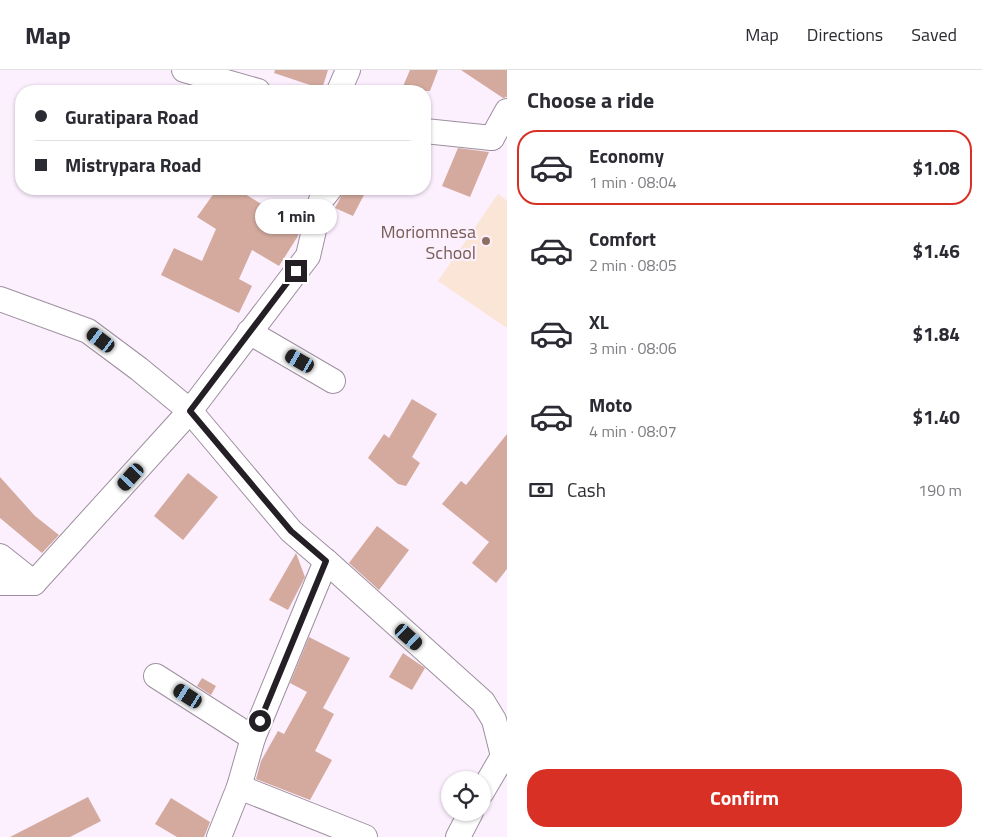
<!DOCTYPE html>
<meta charset="utf-8">
<style>
:root{--surface:#fff;--page:#f7f7f7;--text:#2b2b33;--muted:#7c7c81;--line:#e1e1e2;--accent:#d93025}
body{margin:0;font-family:"Titillium Web",sans-serif;background:var(--page);color:var(--text);height:100vh;display:flex;flex-direction:column;font-size:19px;white-space:nowrap}
*{box-sizing:border-box;margin:0}
p{font-size:16px;color:var(--muted)}
.icon{flex:none;width:28px;height:28px;fill:none;stroke:currentColor;stroke-width:2;stroke-linecap:round;stroke-linejoin:round}
.map{position:relative;flex:1;overflow:hidden}
.panel{display:flex;flex-direction:column;background:var(--surface);width:475px}
.panel>*{flex:none}
.hud{position:absolute;left:15px;top:15px;width:416px;height:110px;border-radius:20px;box-shadow:0 1px 4px #0004;display:grid;align-content:center;height:110px;padding:0 20px;background:var(--surface)}
.fabs{position:absolute;left:441px;top:701px;display:grid;gap:10px}
.fabs a{display:grid;place-items:center;width:50px;height:50px;border-radius:50%;background:var(--surface);box-shadow:0 1px 4px #0004;font-size:25px}
.end{position:absolute;width:22px;height:22px;margin:-11px;border:6px solid #241f25;background:#fff;box-shadow:0 0 0 2px #fff}
.from{border-radius:50%}
.bubble{position:absolute;height:35px;border-radius:18px;background:var(--surface);box-shadow:0 1px 4px #0004;font-size:16px;font-weight:700;line-height:35px;text-align:center}
.car{position:absolute;width:15px;height:30px;margin:-15px -8px;border-radius:6px;box-shadow:0 0 4px 1px #0007;background:linear-gradient(#222 24%,#8ab4d8 0 40%,#222 0 76%,#8ab4d8 0 86%,#222 0)}
.hud b{display:flex;align-items:center;gap:18px;height:48px;font-size:19px}
.hud b+b{border-top:1px solid var(--line)}
.hud i{width:12px;height:12px;background:var(--text)}
ul{padding:0;list-style:none}
li{display:flex;align-items:center;gap:15px;height:75px;margin:0 10px 8px;padding:0 10px;border:2px solid transparent;border-radius:20px}
li div{flex:1}
li b{display:block;font-size:19px}
li em{font-style:normal;font-weight:700}
li.selected{border-color:var(--accent)}
li>.icon{width:45px;height:45px;stroke-width:1.5}
h2{padding:0 20px;font-size:22px;line-height:60px}
.pay{display:flex;align-items:center;gap:12px;height:55px;padding:0 20px;font-size:19px}
.pay p{margin-inline-start:auto}
.action{display:flex;gap:10px;margin-top:auto;padding:10px 20px}
.action a{flex:1;height:58px;border-radius:20px;background:var(--accent);color:#fff;font-size:20px;font-weight:700;line-height:58px;text-align:center}
header{display:flex;align-items:center;gap:30px;box-sizing:border-box;height:70px;padding:0 25px;background:var(--surface);border-bottom:1px solid var(--line)}
header strong{font-size:24px}
nav{display:flex;gap:28px;margin-inline-start:auto;font-size:18px}
main{display:flex;flex:1;min-height:0}
.map>svg:first-child{display:block}
</style>
<header>
<strong>Map</strong>
<nav><a>Map</a><a>Directions</a><a>Saved</a></nav>
</header>
<main>
<div class="map">
<svg width="507" height="767" viewBox="0 0 507 767">
<rect width="100%" height="100%" fill="#fceffe"/>
<polygon fill="#fae5d7" points="498,124 507,131 507,258 438,211"/>
<g fill="#d4aa9e">
<polygon points="275,0 328,0 322,19 274,3"/>
<polygon points="410,0 438,0 430,21 401,21"/>
<polygon points="461,0 507,0 507,27 503,28"/>
<polygon points="458,78 489,82 470,127 442,116"/>
<polygon points="217,119 237,119 300,158 298,166 279,196 252,180 239,209 252,216 239,243 161,205 174,178 202,191 216,159 197,147"/>
<polygon points="345,119 367,119 353,146 335,138"/>
<polygon points="412,329 437,344 412,387 420,393 406,416 398,414 368,388 384,364 389,368"/>
<polygon points="507,364 507,499 496,513 472,493 489,472 442,434 461,411 466,415"/>
<polygon points="188,403 218,427 183,470 154,446"/>
<polygon points="0,407 35,446 59,465 42,483 0,448"/>
<polygon points="377,456 409,480 379,520 349,493"/>
<polygon points="296,483 305,507 288,540 269,530"/>
<polygon points="309,567 350,588 323,638 334,644 315,681 332,690 310,730 256,709 261,691 278,661 284,664 307,622 290,613"/>
<polygon points="403,583 425,598 412,620 389,607"/>
<polygon points="202,608 216,616 211,625 197,616"/>
<polygon points="88,727 101,751 70,767 10,767"/>
<polygon points="171,728 210,752 204,767 177,767 155,754"/>
</g>
<g fill="none" stroke-linecap="round" stroke-linejoin="round">
<g stroke="#9d8f9f" stroke-width="26">
<g id="minor">
<polyline points="184,0 258,21"/>
<polyline points="339,21 348,0"/>
<polyline points="425,61 492,68"/>
<polyline points="492,68 507,41"/>
<polyline points="0,229 88,261 139,299 190,341 291,461 326,491 253,668 239,717 219,767"/>
<polyline points="249,262 333,311"/>
<polyline points="0,486 34,513"/>
<polyline points="326,491 483,632 494,650 503,686 507,691"/>
<polyline points="0,513 34,513 190,341 308,186 321,130 330,119"/>
<polyline points="156,606 253,668"/>
<polyline points="239,717 365,767"/>
<polyline points="482,722 503,686"/>
<polyline points="458,767 471,742"/>
</g>
</g>
<use href="#minor" stroke="#fff" stroke-width="24"/>
</g>
<g fill="none" stroke-linecap="round" stroke-linejoin="round">
<polyline stroke="#241f25" stroke-width="6" points="260,651 326,491 291,461 190,341 296,201"/>
</g>
<circle fill="#8d6e63" stroke="#fceffe" stroke-width="2" cx="486" cy="171" r="5"/>
<g text-anchor="middle" dominant-baseline="central" stroke-width="4.5" stroke-linejoin="round" paint-order="stroke">
<g font-size="18" fill="#785e54" stroke="#fceffe" text-anchor="end">
<text x="476" y="161">Moriomnesa<tspan x="476" dy="21">School</tspan></text>
</g>
</g>
</svg>
<div class="fabs">
<a><svg class="icon" aria-label="locate" viewBox="0 0 24 24"><circle cx="12" cy="12" r="6"/><path d="M12 2v4M12 18v4M2 12h4M18 12h4"/></svg></a>
</div>
<i class="end from" style="left:260px;top:651px"></i>
<i class="end" style="left:296px;top:201px"></i>
<div class="bubble" style="left:255px;top:129px;width:82px">1 min</div>
<i class="car" style="left:101px;top:270px;rotate:307deg"></i>
<i class="car" style="left:300px;top:291px;rotate:300deg"></i>
<i class="car" style="left:131px;top:407px;rotate:222deg"></i>
<i class="car" style="left:409px;top:567px;rotate:132deg"></i>
<i class="car" style="left:188px;top:626px;rotate:303deg"></i>
<div class="hud">
<b><i class="from"></i>Guratipara Road</b>
<b><i></i>Mistrypara Road</b>
</div>
</div>
<section class="panel">
<h2>Choose a ride</h2>
<ul>
<li class="selected"><svg class="icon" aria-label="car" viewBox="0 0 24 24"><path d="M5 17H2v-5l4-1 3-4h7l3 4 3 1v5h-3M9 17h6M6 11h13"/><circle cx="7" cy="17" r="2"/><circle cx="17" cy="17" r="2"/></svg><div><b>Economy</b><p>1 min · 08:04</p></div><em>$1.08</em></li>
<li><svg class="icon" aria-label="car" viewBox="0 0 24 24"><path d="M5 17H2v-5l4-1 3-4h7l3 4 3 1v5h-3M9 17h6M6 11h13"/><circle cx="7" cy="17" r="2"/><circle cx="17" cy="17" r="2"/></svg><div><b>Comfort</b><p>2 min · 08:05</p></div><em>$1.46</em></li>
<li><svg class="icon" aria-label="car" viewBox="0 0 24 24"><path d="M5 17H2v-5l4-1 3-4h7l3 4 3 1v5h-3M9 17h6M6 11h13"/><circle cx="7" cy="17" r="2"/><circle cx="17" cy="17" r="2"/></svg><div><b>XL</b><p>3 min · 08:06</p></div><em>$1.84</em></li>
<li><svg class="icon" aria-label="car" viewBox="0 0 24 24"><path d="M5 17H2v-5l4-1 3-4h7l3 4 3 1v5h-3M9 17h6M6 11h13"/><circle cx="7" cy="17" r="2"/><circle cx="17" cy="17" r="2"/></svg><div><b>Moto</b><p>4 min · 08:07</p></div><em>$1.40</em></li>
</ul>
<div class="pay"><svg class="icon" aria-label="cash" viewBox="0 0 24 24"><path d="M3 7h18v10H3z"/><circle cx="12" cy="12" r="2"/></svg>Cash<p>190 m</p></div>
<div class="action"><a>Confirm</a></div>
</section>
</main>
